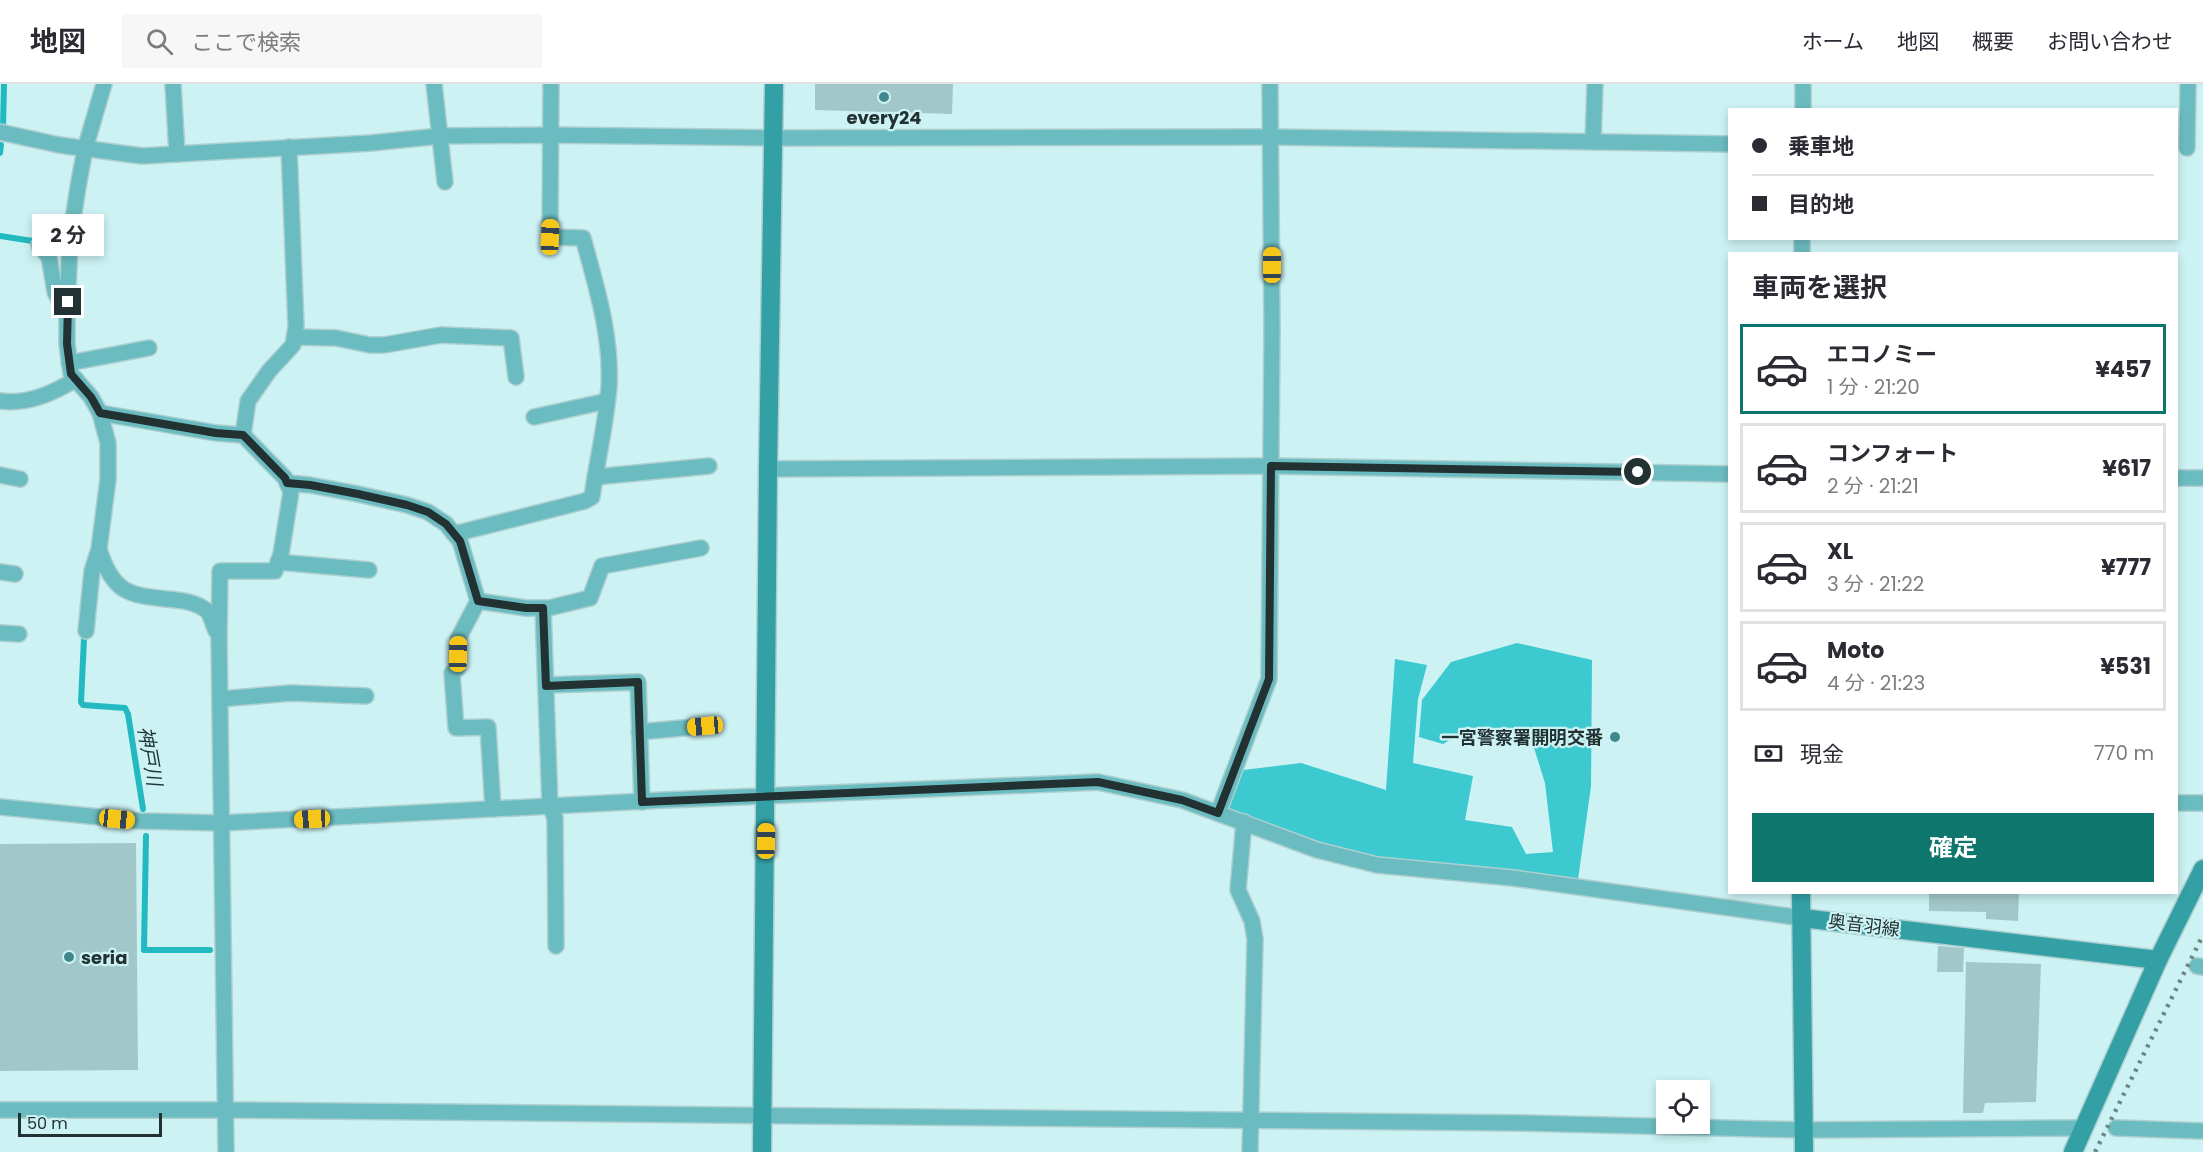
<!DOCTYPE html>
<html lang="ja">
<meta charset="utf-8">
<style>
:root{--surface:#fff;--page:#f7f7f7;--text:#2b2b33;--muted:#7c7c81;--line:#e1e1e2;--accent:#0f766e}
body{margin:0;font-family:Poppins,"Noto Sans JP",sans-serif;background:var(--page);color:var(--text);height:100vh;display:flex;flex-direction:column;font-size:22px;white-space:nowrap}
*{box-sizing:border-box;margin:0}
p{font-size:20px;color:var(--muted)}
.icon{flex:none;width:33px;height:33px;fill:none;stroke:currentColor;stroke-width:2;stroke-linecap:round;stroke-linejoin:round}
.map{position:relative;flex:1;overflow:hidden}
.side{position:absolute;left:1728px;top:168px;width:450px;height:642px;display:flex;flex-direction:column;background:var(--surface);border-radius:0px;box-shadow:0 3px 9px #0003}
.side>*{flex:none}
.guide{position:absolute;left:1728px;top:24px;width:450px;height:132px;border-radius:0px;box-shadow:0 3px 9px #0003;display:grid;align-content:center;height:132px;padding:0 24px;background:var(--surface)}
.buttons{position:absolute;left:1656px;top:996px;display:grid;gap:12px}
.buttons a{display:grid;place-items:center;width:54px;height:54px;border-radius:0px;background:var(--surface);box-shadow:0 3px 9px #0003;font-size:30px}
.scale{position:absolute;left:18px;bottom:15px;width:144px;box-sizing:border-box;padding-left:6px;border:3px solid #223132;border-top:0;font-size:16px;line-height:21px;white-space:nowrap;color:#223132;-webkit-text-stroke:4px #cdf2f3;paint-order:stroke}
.end{position:absolute;width:27px;height:27px;margin:-14px;border:8px solid #223132;background:#fff;box-shadow:0 0 0 3px #fff}
.from{border-radius:50%}
.bubble{position:absolute;height:42px;border-radius:0px;background:var(--surface);box-shadow:0 3px 9px #0003;font-size:20px;font-weight:700;line-height:42px;text-align:center}
.car{position:absolute;width:18px;height:36px;margin:-18px -9px;border-radius:8px;box-shadow:0 0 4px 2px #0007;background:linear-gradient(#f5c518 24%,#345 0 40%,#f5c518 0 76%,#345 0 86%,#f5c518 0)}
.guide b{display:flex;align-items:center;gap:21px;height:57px;font-size:22px}
.guide b+b{border-top:2px solid var(--line)}
.guide i{width:15px;height:15px;background:var(--text)}
ul{padding:0;list-style:none}
li{display:flex;align-items:center;gap:18px;height:90px;margin:0 12px 9px;padding:0 12px;border:3px solid var(--line);border-radius:0px}
li div{flex:1}
li b{display:block;font-size:22px}
li em{font-style:normal;font-weight:700}
li.selected{border-color:var(--accent)}
li>.icon{width:54px;height:54px;stroke-width:1.5}
h2{padding:0 24px;font-size:27px;line-height:72px}
.pay{display:flex;align-items:center;gap:15px;height:66px;padding:0 24px;font-size:22px}
.pay p{margin-inline-start:auto}
.action{display:flex;gap:12px;margin-top:auto;padding:12px 24px}
.action a{flex:1;height:69px;border-radius:0px;background:var(--accent);color:#fff;font-size:24px;font-weight:700;line-height:69px;text-align:center}
header{display:flex;align-items:center;gap:36px;box-sizing:border-box;height:84px;padding:0 30px;background:var(--surface);border-bottom:2px solid var(--line)}
header strong{font-size:28px}
nav{display:flex;gap:33px;margin-inline-start:auto;font-size:21px}
.search{width:420px;height:54px;background:var(--page);display:flex;align-items:center;gap:15px;box-sizing:border-box;padding:0 21px;border-radius:0px;color:var(--muted);font-size:22px}
.map>svg:first-child{display:block}
</style>
<header>
<strong>地図</strong>
<div class="search"><svg class="icon" aria-label="search" viewBox="0 0 24 24"><circle cx="10" cy="10" r="6"/><path d="M15 15l6 6"/></svg>ここで検索</div>
<nav><a>ホーム</a><a>地図</a><a>概要</a><a>お問い合わせ</a></nav>
</header>
<div class="map">
<svg width="2203" height="1068" viewBox="0 0 2203 1068">
<rect width="100%" height="100%" fill="#cdf2f3"/>
<polygon fill="#3cc9cf" points="1517,559 1592,576 1591,702 1577,803 1377,781 1218,729 1235,687 1301,679 1386,706 1395,575 1427,581 1418,615 1413,679 1473,692 1465,736 1512,743 1526,770 1553,768 1545,699 1528,645 1460,650 1443,660 1419,653 1422,616 1451,578"/>
<g fill="none" stroke-linecap="round" stroke-linejoin="round">
<g stroke="#23b9c0" stroke-width="6">
<polyline points="3,44 4,0"/>
<polyline points="0,69 1,61"/>
<polyline points="0,152 39,158"/>
<polyline points="84,555 81,618 83,621 125,624 128,630 143,725"/>
<polyline points="146,752 144,866 210,866"/>
</g>
</g>
<g fill="#a2c7c8">
<polygon points="815,0 953,0 952,30 815,26"/>
<polygon points="136,759 138,986 0,987 0,760"/>
<polygon points="1929,808 2019,808 2018,837 1986,835 1986,828 1929,827"/>
<polygon points="1938,862 1964,864 1963,888 1937,888"/>
<polygon points="1966,878 2041,880 2036,1018 1985,1019 1983,1029 1963,1029"/>
</g>
<g fill="none" stroke-linecap="round" stroke-linejoin="round">
<g stroke="#aecfd0" stroke-width="18">
<g id="street">
<polyline points="173,0 177,70"/>
<polyline points="434,0 445,98"/>
<polyline points="1803,26 1803,0"/>
<polyline points="0,48 59,61 142,72 371,59 440,52 551,51 774,54 1271,53 1730,60"/>
<polyline points="1593,58 1595,0"/>
<polyline points="2187,64 2188,0"/>
<polyline points="1802,154 1802,170"/>
<polyline points="39,161 49,173 55,208 66,230"/>
<polyline points="295,253 336,254 370,261 384,261 441,251 511,254 516,293"/>
<polyline points="69,279 149,264"/>
<path d="M0 317C27 321 54 309 76 295"/>
<polyline points="100,329 216,349 243,351"/>
<polyline points="534,333 607,317"/>
<polyline points="768,385 1271,382 1730,390"/>
<polyline points="0,391 20,395"/>
<polyline points="595,393 709,382"/>
<polyline points="2176,394 2203,394"/>
<polyline points="287,399 310,401 358,410 407,421 428,428 446,440 460,457 478,517 526,524 549,524 590,514 602,482 701,464"/>
<path d="M454 450 585 417 592 413C597 377 606 340 609 303 612 253 596 201 583 154L550 153 551 0"/>
<path d="M99 465C114 513 132 511 176 516 187 517 197 519 206 526 211 530 213 541 216 547"/>
<polyline points="278,478 369,486"/>
<polyline points="0,488 15,490"/>
<polyline points="478,517 458,555 457,585 452,589 456,644 488,643 493,725"/>
<polyline points="543,524 550,722 555,734 556,862"/>
<polyline points="86,547 92,487 99,465 108,395 108,359 100,329 91,313 71,290 67,260 67,233 70,155 78,103 85,65 104,0"/>
<polyline points="0,549 19,550"/>
<polyline points="546,601 638,598 642,718"/>
<polyline points="220,615 291,609 366,612"/>
<polyline points="639,648 705,642"/>
<polyline points="2176,719 2203,719"/>
<polyline points="0,723 139,737 222,739 665,716 1098,698 1182,716 1317,766 1377,781 1513,794 1802,834"/>
<polyline points="1218,729 1269,595 1272,245 1270,0"/>
<polyline points="1244,738 1238,806 1252,837 1255,855 1250,1068"/>
<polyline points="2197,882 2203,883"/>
<polyline points="0,1026 226,1026 1522,1039 1804,1046 2084,1044"/>
<polyline points="2116,1044 2203,1047"/>
<polyline points="226,1068 219,555 220,487 275,487 281,470 291,408 285,394 243,351 248,317 269,287 293,261 296,243 289,63"/>
</g>
</g>
<g stroke="#aecfd0" stroke-width="21">
<g id="secondary">
<polyline points="1801,808 1804,1068"/>
<polyline points="1802,834 2158,876"/>
<polyline points="762,1068 768,385 774,0"/>
<polyline points="2073,1068 2158,876 2203,785"/>
</g>
</g>
<use href="#street" stroke="#6bbcc0" stroke-width="15"/>
<use href="#secondary" stroke="#33a0a5" stroke-width="18"/>
<polyline stroke="#6c8586" stroke-width="4.5" stroke-dasharray="3 6" stroke-linecap="butt" points="2095,1068 2203,851"/>
</g>
<g fill="none" stroke-linecap="round" stroke-linejoin="round">
<polyline stroke="#223132" stroke-width="8" points="68,218 67,260 71,290 91,313 100,329 216,349 243,351 285,394 287,399 310,401 358,410 407,421 428,428 446,440 460,457 478,517 526,524 543,524 546,602 638,598 642,718 1098,698 1182,716 1218,729 1269,595 1271,382 1638,388"/>
</g>
<g fill="#40888b" stroke="#cdf2f3" stroke-width="2">
<circle cx="884" cy="13" r="6"/>
<circle cx="1615" cy="653" r="6"/>
<circle cx="69" cy="873" r="6"/>
</g>
<g text-anchor="middle" dominant-baseline="central" stroke-width="4.5" stroke-linejoin="round" paint-order="stroke">
<g font-size="18" font-weight="bold" fill="#223132" stroke="#cdf2f3">
<text x="884" y="33">every24</text>
<text x="1603" y="653" text-anchor="end">一宮警察署開明交番</text>
<text x="81" y="873" text-anchor="start">seria</text>
</g>
<g font-size="18" fill="#223132" stroke="#cdf2f3">
<text transform="translate(1864 841) rotate(7)">奥音羽線</text>
</g>
<g font-size="20" font-style="italic" fill="#1f3637" stroke="#cdf2f3">
<text transform="translate(150 672) rotate(80)">神戸川</text>
</g>
</g>
</svg>
<div class="buttons">
<a><svg class="icon" aria-label="locate" viewBox="0 0 24 24"><circle cx="12" cy="12" r="6"/><path d="M12 2v4M12 18v4M2 12h4M18 12h4"/></svg></a>
</div>
<div class="scale">50 m</div>
<i class="end from" style="left:1638px;top:388px"></i>
<i class="end" style="left:68px;top:218px"></i>
<div class="bubble" style="left:32px;top:130px;width:72px">2 分</div>
<i class="car" style="left:550px;top:153px;rotate:2deg"></i>
<i class="car" style="left:1272px;top:181px;rotate:0deg"></i>
<i class="car" style="left:458px;top:570px;rotate:1deg"></i>
<i class="car" style="left:705px;top:642px;rotate:265deg"></i>
<i class="car" style="left:117px;top:735px;rotate:96deg"></i>
<i class="car" style="left:312px;top:735px;rotate:267deg"></i>
<i class="car" style="left:766px;top:757px;rotate:1deg"></i>
<div class="guide">
<b><i class="from"></i>乗車地</b>
<b><i></i>目的地</b>
</div>
<section class="side">
<h2>車両を選択</h2>
<ul>
<li class="selected"><svg class="icon" aria-label="car" viewBox="0 0 24 24"><path d="M5 17H2v-5l4-1 3-4h7l3 4 3 1v5h-3M9 17h6M6 11h13"/><circle cx="7" cy="17" r="2"/><circle cx="17" cy="17" r="2"/></svg><div><b>エコノミー</b><p>1 分 · 21:20</p></div><em>¥457</em></li>
<li><svg class="icon" aria-label="car" viewBox="0 0 24 24"><path d="M5 17H2v-5l4-1 3-4h7l3 4 3 1v5h-3M9 17h6M6 11h13"/><circle cx="7" cy="17" r="2"/><circle cx="17" cy="17" r="2"/></svg><div><b>コンフォート</b><p>2 分 · 21:21</p></div><em>¥617</em></li>
<li><svg class="icon" aria-label="car" viewBox="0 0 24 24"><path d="M5 17H2v-5l4-1 3-4h7l3 4 3 1v5h-3M9 17h6M6 11h13"/><circle cx="7" cy="17" r="2"/><circle cx="17" cy="17" r="2"/></svg><div><b>XL</b><p>3 分 · 21:22</p></div><em>¥777</em></li>
<li><svg class="icon" aria-label="car" viewBox="0 0 24 24"><path d="M5 17H2v-5l4-1 3-4h7l3 4 3 1v5h-3M9 17h6M6 11h13"/><circle cx="7" cy="17" r="2"/><circle cx="17" cy="17" r="2"/></svg><div><b>Moto</b><p>4 分 · 21:23</p></div><em>¥531</em></li>
</ul>
<div class="pay"><svg class="icon" aria-label="cash" viewBox="0 0 24 24"><path d="M3 7h18v10H3z"/><circle cx="12" cy="12" r="2"/></svg>現金<p>770 m</p></div>
<div class="action"><a>確定</a></div>
</section>
</div>
